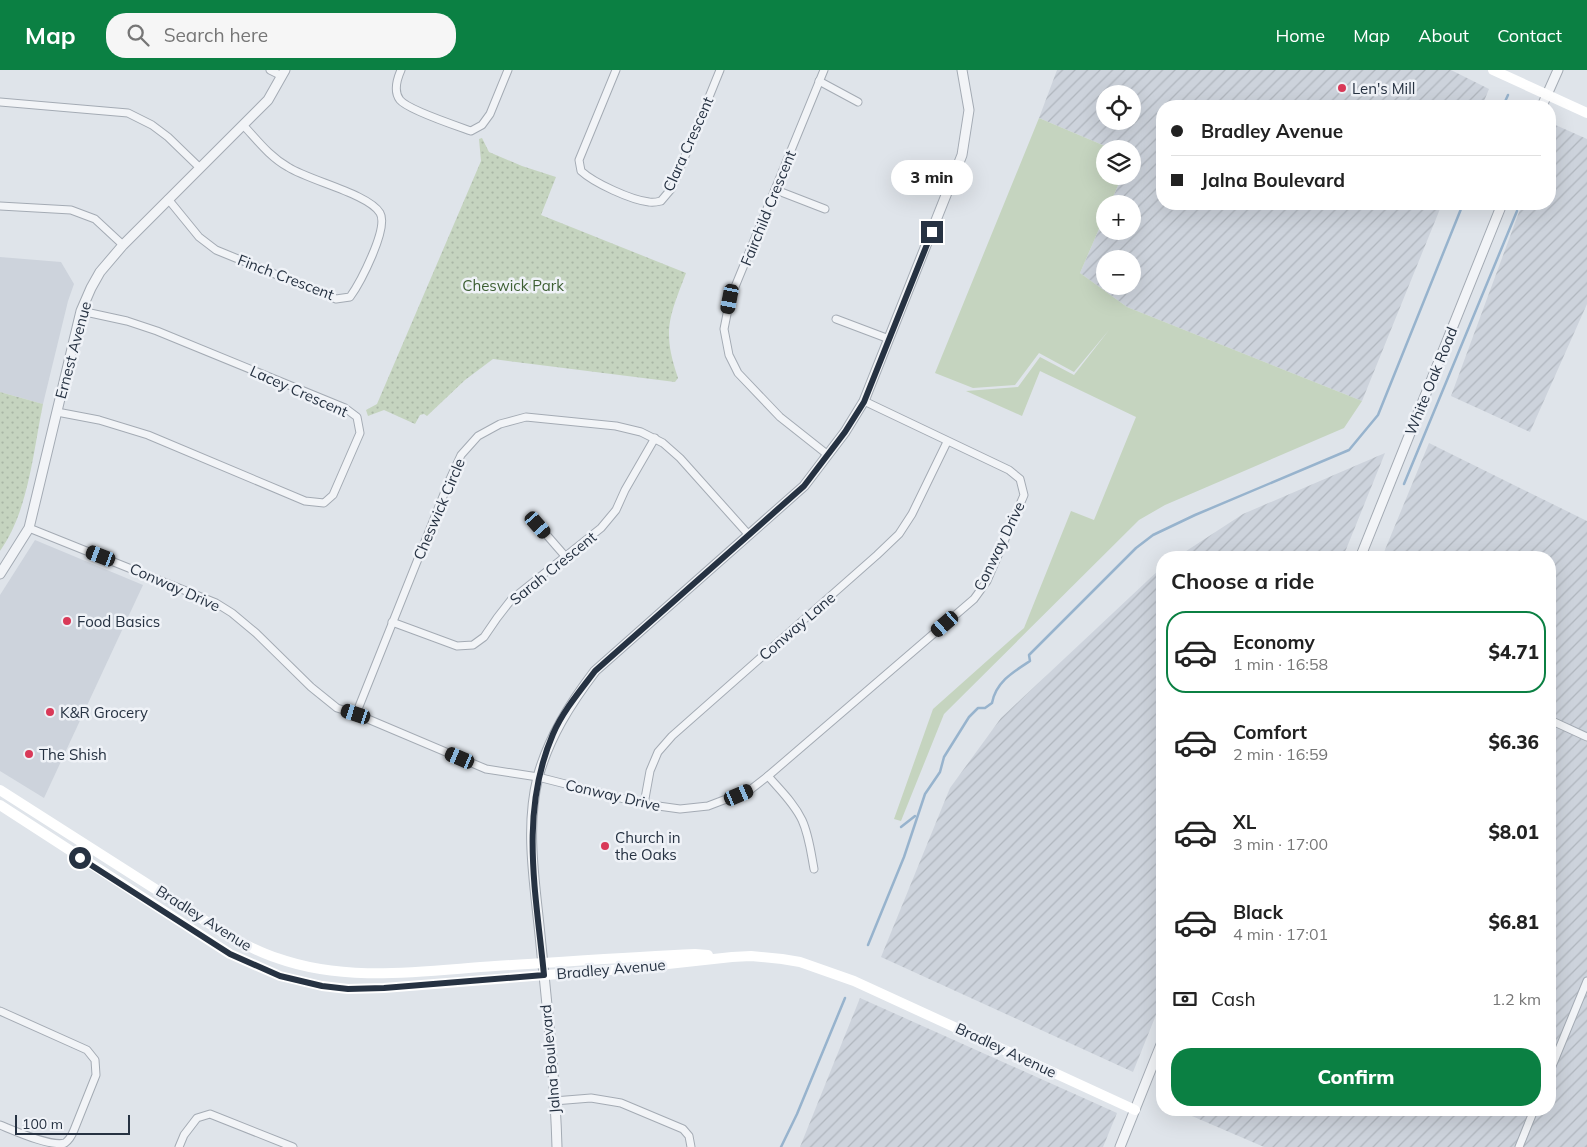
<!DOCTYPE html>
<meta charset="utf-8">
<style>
:root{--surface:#fff;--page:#f6f6f6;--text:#222;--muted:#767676;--line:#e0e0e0;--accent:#0b8043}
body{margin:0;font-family:Mulish,sans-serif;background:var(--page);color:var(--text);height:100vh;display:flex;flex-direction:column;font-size:19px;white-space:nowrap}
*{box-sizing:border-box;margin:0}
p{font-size:16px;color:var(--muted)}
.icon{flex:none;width:28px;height:28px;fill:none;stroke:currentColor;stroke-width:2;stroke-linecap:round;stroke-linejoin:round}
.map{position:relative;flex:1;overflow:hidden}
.drawer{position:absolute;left:1156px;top:481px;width:400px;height:565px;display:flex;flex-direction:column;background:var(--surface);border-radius:20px;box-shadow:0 5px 20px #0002}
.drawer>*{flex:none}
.guide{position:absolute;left:1156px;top:30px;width:400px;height:110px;border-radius:20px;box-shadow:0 5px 20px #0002;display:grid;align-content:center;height:110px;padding:0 15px;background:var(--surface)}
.fabs{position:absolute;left:1096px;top:15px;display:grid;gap:10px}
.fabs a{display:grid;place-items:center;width:45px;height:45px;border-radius:50%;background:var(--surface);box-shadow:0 5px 20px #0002;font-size:25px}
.scale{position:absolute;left:15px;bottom:12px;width:115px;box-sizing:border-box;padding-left:5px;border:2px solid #263242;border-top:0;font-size:14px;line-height:18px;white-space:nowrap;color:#263242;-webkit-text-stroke:4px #eff2f7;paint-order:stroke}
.end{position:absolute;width:22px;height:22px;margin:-11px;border:6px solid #263242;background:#fff;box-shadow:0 0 0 2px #fff}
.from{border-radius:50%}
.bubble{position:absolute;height:35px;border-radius:18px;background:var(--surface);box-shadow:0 5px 20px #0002;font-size:16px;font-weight:800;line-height:35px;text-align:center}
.car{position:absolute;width:15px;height:30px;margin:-15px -8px;border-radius:6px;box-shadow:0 0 4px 1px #0007;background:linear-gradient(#222 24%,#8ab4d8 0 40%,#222 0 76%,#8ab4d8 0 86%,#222 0)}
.guide b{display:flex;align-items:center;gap:18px;height:48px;font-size:19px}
.guide b+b{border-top:1px solid var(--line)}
.guide i{width:12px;height:12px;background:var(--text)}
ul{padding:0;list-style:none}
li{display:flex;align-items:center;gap:15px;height:82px;margin:0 10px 8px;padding:0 5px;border:2px solid transparent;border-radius:20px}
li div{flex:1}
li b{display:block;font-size:19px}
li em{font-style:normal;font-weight:800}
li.current{border-color:var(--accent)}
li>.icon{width:45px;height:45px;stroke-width:1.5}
h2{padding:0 15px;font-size:22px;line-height:60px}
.pay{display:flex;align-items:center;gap:12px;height:55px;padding:0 15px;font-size:19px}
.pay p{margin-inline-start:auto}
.button{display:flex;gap:10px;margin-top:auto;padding:10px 15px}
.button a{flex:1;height:58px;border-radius:20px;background:var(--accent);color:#fff;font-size:20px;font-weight:800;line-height:58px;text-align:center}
header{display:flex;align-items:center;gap:30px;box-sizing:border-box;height:70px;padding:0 25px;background:var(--accent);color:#fff}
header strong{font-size:24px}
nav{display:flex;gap:28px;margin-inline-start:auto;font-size:18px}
.search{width:350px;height:45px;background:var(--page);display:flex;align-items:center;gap:12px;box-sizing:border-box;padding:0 18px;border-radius:20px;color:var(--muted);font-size:19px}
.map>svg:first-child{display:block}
</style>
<header>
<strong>Map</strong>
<div class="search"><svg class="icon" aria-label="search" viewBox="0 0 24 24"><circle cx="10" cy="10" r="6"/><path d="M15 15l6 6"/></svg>Search here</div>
<nav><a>Home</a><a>Map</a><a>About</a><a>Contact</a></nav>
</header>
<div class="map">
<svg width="1587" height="1077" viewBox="0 0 1587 1077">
<defs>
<pattern id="industrial-furrows" width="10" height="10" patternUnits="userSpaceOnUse" patternTransform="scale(1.25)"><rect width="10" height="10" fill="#cdd3dc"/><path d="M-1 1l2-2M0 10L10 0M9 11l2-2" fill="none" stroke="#b0b6be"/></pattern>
<pattern id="park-dots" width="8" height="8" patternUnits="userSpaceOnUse" patternTransform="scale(1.25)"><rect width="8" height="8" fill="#c5d4bf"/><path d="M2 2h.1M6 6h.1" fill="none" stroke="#a9b6a5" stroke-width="1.8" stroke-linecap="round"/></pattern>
</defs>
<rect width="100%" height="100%" fill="#dfe4ea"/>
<g fill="#cdd3dc">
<polygon points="0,187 61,192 74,214 68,231 43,334 0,322"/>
<polygon points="35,470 143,515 44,728 0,701 0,525"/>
</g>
<g fill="url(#industrial-furrows)" fill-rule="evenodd">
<path d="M1057 0H1451L1489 19 1482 36H1162V134H1442L1362 331 1127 237 1080 203 1105 145V161H1132V134H1110L1122 106H1132V79H1112L1039 48ZM1105 24H1132V51H1105ZM1105 189H1132V216H1105Z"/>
<polygon points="1551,53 1587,69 1587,234 1530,362 1451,326 1522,134 1550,134 1550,57"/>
<polygon points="1429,373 1587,451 1587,1077 1264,1077 1178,1040 1550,1040 1550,488 1382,487"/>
<polygon points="1385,383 1343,487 1177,487 1243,444"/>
<polygon points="1162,497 1162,930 1133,1002 881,887 950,718 1001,648"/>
<polygon points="860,928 1117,1043 1103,1077 800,1077"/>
</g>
<polygon fill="#c5d4bf" points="1039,48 1112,79 1105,79 1105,106 1122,106 1110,134 1105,134 1105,145 1080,203 1127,237 1362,331 1344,358 1165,435 1139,450 944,644 901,751 894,749 933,639 1024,558 1071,441 1094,450 1136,347 1040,301 1022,346 966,321 1018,317 1040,287 1074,305 1109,260 1074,302 1039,283 1015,315 973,318 935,303"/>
<g fill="url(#park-dots)">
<path d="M482 68 489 82 522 96 556 107 541 145 686 203C669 248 662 261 678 308L675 312 493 289 465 310 427 346 424 344 420 345 415 354 384 340 368 346 366 340 377 334 481 91 479 69Z"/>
<path d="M0 322 43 334C33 382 29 440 0 481Z"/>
</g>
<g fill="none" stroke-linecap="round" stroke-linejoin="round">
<g stroke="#97b3cd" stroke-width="2.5">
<polyline points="1503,36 1508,25"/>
<polyline points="1404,414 1517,141"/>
<polyline points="901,757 915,746"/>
<path d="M868 875 904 787 925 724 940 702 944 687 969 647 978 638H985L992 633C996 612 1013 602 1030 591L1029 585 1136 478 1153 465 1195 445 1349 380 1378 345 1463 134"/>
<polyline points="781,1077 797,1044 845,928"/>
</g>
<g stroke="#a4abb4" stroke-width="9">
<g id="minor">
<polyline points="270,0 282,6"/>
<path d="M401 0C397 9 393 21 400 30 408 40 457 56 471 61L482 55 490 44 508 0"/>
<path d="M616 0 579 90 581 101C594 113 631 130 649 132 653 133 657 132 661 131L672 118 720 0"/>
<polyline points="824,0 730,229 724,259 729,285 738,303 780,347 828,385"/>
<polyline points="819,11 858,32"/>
<polyline points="0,32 128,43 152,55 168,67 200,98"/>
<polyline points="776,120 825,139"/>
<path d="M168 129 199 167 216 180 336 229 350 227C360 213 389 158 380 143 369 124 310 111 288 97 270 87 258 71 244 56"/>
<polyline points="0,136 71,140 95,149 123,175"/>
<polyline points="836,249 889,269"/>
<polyline points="57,342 99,350 148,365 305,431 324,433 333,425 360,363 357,347 345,338 157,261 127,251 81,241"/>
<polyline points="538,455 565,486"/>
<polyline points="29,458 216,533 232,543 256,563 311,617 337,638 356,644 486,699 538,707 644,734 680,739 708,736 750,720 768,706 974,529 987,511 1024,425 1020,409 1009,400 864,331"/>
<polyline points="392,552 457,576 473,575 484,567 497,548 511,530 601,458 616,440 625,420 655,368"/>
<polyline points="356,644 450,409 461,385 478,366 500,354 526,347 616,356 641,362 663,373 680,388 748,464"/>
<polyline points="1550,650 1587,667"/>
<path d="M768 706C780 720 794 733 802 750 809 765 811 783 814 799"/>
<polyline points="644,734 650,701 658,682 672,666 877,485 899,464 912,444 947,372"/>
<path d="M0 941 87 980 95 990 96 1005 74 1060C72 1065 69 1070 65 1073 50 1077 15 1061 0 1055"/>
<polyline points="1550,1001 1587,911"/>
<polyline points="554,1031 591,1028 621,1033 683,1059 689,1066 691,1077"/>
<polyline points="179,1077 184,1065 197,1048 210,1044 293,1077"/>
<polyline points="1519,1077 1534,1040"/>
</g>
</g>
<g stroke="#a4abb4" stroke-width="11">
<g id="tertiary">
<polyline points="1542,36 1558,0"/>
<polyline points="1360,488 1502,134"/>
<polyline points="0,504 29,458 81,241 91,218 100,202 123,175 268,30 285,0"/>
<path d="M557 1077C555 1006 547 936 540 865 535 814 525 758 538 707 549 667 570 634 595 601L804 416 845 362 864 331 962 85 969 40 962 0"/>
<polyline points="1120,1077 1162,972"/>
</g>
</g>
<use href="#minor" stroke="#f2f4f7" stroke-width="7"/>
<use href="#tertiary" stroke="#f2f4f7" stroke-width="9"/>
<g stroke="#fff" stroke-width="10">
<polyline points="1493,0 1587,43"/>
<path d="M0 720 232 868C246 875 261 883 277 888 347 913 422 901 495 896 562 892 628 887 695 884L708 885"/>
<polyline points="0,735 230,884 280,906 322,916 348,919 384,918 622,899 732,887 751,886 782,889 800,892 854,911 1135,1040"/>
</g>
</g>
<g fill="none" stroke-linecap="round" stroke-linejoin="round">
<path stroke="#263242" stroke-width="6" d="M80 788 230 884 280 906 322 916 348 919 384 918 544 905C536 823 519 743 553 664 563 641 580 621 595 601L804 416 845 362 864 332 932 162"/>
</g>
<g fill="#d93958" stroke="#eff2f7" stroke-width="2">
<circle cx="1342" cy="18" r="5"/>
<circle cx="67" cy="551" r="5"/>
<circle cx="50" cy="642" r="5"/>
<circle cx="29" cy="684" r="5"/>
<circle cx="605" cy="776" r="5"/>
</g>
<g text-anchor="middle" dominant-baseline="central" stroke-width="5" stroke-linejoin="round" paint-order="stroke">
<g font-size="15" fill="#263242" stroke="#eff2f7" text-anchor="start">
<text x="1352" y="18">Len's Mill</text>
<text x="77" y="551">Food Basics</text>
<text x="60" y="642">K&amp;R Grocery</text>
<text x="39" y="684">The Shish</text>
<text x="615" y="767">Church in<tspan x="615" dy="17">the Oaks</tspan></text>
</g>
<g font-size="15" fill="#263242" stroke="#eff2f7">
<text transform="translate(688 74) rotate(-66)">Clara Crescent</text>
<text transform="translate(768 138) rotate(-68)">Fairchild Crescent</text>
<text transform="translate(286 207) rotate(21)">Finch Crescent</text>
<text transform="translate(73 280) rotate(-75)">Ernest Avenue</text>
<text transform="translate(1431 311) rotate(-68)">White Oak Road</text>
<text transform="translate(299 321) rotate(24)">Lacey Crescent</text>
<text transform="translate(439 439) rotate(-67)">Cheswick Circle</text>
<text transform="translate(999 476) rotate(-64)">Conway Drive</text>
<text transform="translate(553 498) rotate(-39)">Sarah Crescent</text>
<text transform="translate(175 517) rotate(24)">Conway Drive</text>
<text transform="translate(797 556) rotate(-41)">Conway Lane</text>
<text transform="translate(613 725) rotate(13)">Conway Drive</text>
<text transform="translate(204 848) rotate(32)">Bradley Avenue</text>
<text transform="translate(611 899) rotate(-5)">Bradley Avenue</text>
<text transform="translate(1006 980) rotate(25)">Bradley Avenue</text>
<text transform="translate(550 989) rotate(-95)">Jalna Boulevard</text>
</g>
<g font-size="15" fill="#3d5f33" stroke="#eff2f7">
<text x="513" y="215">Cheswick Park</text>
</g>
</g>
</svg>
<div class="fabs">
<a><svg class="icon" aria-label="locate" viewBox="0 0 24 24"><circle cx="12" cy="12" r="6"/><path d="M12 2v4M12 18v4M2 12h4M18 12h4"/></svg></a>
<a><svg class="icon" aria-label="layers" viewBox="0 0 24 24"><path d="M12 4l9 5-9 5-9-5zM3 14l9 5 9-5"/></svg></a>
<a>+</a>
<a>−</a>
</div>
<div class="scale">100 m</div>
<i class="end from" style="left:80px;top:788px"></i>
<i class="end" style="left:932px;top:162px"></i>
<div class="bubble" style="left:891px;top:90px;width:82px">3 min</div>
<i class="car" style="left:730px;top:229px;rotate:191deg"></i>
<i class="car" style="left:538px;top:455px;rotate:139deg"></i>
<i class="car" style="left:101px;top:486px;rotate:291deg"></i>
<i class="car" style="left:945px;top:554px;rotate:229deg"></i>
<i class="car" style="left:356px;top:644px;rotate:288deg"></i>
<i class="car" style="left:460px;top:688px;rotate:293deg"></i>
<i class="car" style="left:739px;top:725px;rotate:67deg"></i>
<div class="guide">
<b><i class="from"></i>Bradley Avenue</b>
<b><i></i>Jalna Boulevard</b>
</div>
<section class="drawer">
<h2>Choose a ride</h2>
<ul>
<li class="current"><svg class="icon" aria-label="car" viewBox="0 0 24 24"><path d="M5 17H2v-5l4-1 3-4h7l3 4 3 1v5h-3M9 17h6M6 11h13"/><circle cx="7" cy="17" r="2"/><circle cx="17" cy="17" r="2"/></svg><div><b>Economy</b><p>1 min · 16:58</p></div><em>$4.71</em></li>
<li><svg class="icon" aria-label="car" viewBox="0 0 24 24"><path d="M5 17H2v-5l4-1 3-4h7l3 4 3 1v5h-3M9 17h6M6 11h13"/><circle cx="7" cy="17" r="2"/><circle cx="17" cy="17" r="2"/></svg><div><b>Comfort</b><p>2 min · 16:59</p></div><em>$6.36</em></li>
<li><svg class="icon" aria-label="car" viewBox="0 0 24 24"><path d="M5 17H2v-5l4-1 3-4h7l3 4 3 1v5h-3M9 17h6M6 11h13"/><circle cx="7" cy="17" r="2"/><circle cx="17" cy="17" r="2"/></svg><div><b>XL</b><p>3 min · 17:00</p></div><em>$8.01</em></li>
<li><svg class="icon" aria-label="car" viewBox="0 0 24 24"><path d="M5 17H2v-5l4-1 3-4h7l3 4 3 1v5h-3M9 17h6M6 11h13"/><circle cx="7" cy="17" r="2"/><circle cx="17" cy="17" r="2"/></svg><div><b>Black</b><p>4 min · 17:01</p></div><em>$6.81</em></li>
</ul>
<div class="pay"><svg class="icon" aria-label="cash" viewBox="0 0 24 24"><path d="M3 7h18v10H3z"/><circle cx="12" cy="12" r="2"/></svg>Cash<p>1.2 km</p></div>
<div class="button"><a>Confirm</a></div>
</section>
</div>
